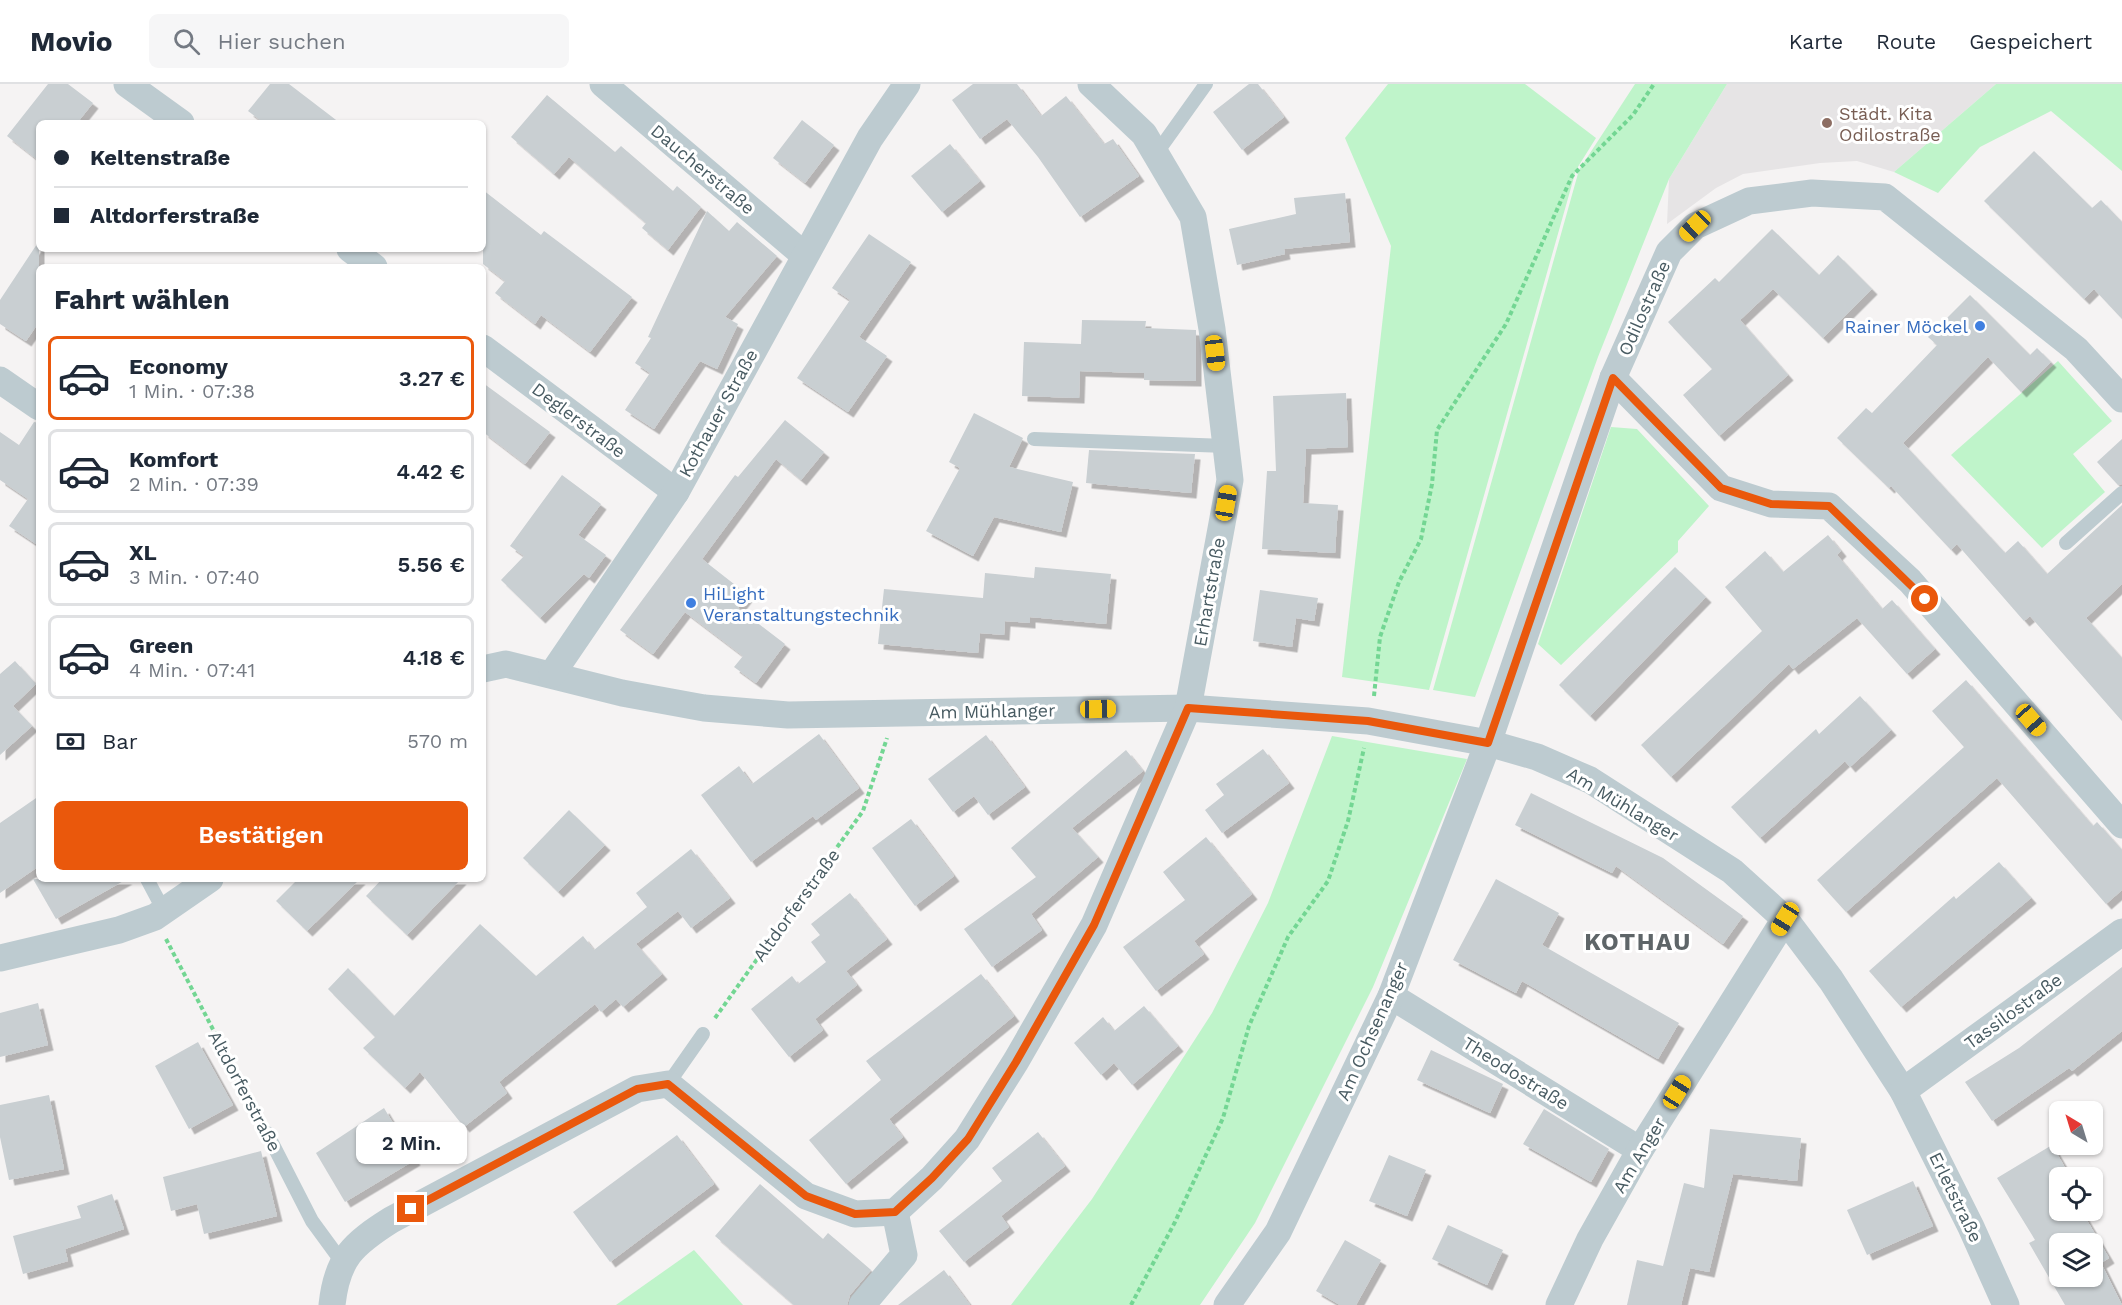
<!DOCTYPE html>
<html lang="de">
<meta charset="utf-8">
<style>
:root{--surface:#fff;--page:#f6f6f7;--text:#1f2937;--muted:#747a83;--line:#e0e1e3;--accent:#ea580c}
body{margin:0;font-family:"Work Sans",sans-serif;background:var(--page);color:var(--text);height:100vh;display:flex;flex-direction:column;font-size:22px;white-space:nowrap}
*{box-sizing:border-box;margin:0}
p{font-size:20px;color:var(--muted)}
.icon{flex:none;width:33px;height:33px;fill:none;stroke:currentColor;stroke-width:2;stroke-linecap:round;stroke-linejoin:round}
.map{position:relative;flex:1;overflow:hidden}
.panel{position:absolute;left:36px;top:180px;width:450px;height:618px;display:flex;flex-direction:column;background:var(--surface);border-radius:9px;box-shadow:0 2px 4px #0004}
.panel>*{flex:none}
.hud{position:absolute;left:36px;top:36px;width:450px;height:132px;border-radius:9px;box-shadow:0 2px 4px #0004;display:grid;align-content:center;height:132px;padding:0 18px;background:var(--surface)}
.needle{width:39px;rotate:322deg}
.buttons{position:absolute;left:2049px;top:1017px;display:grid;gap:12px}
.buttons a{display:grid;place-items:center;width:54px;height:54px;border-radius:9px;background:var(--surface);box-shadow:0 2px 4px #0004;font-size:30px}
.end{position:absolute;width:27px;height:27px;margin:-14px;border:8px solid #ea580c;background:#fff;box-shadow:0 0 0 3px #fff}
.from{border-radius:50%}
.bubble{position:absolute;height:42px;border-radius:9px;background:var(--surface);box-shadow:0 2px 4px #0004;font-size:20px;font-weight:600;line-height:42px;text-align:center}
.car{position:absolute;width:18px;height:36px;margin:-18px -9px;border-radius:8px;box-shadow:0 0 4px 2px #0007;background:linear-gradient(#f5c518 24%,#345 0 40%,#f5c518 0 76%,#345 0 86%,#f5c518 0)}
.hud b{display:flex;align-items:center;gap:21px;height:57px;font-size:22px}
.hud b+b{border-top:2px solid var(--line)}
.hud i{width:15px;height:15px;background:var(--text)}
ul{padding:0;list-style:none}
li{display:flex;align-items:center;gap:18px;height:84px;margin:0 12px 9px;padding:0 6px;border:3px solid var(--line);border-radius:9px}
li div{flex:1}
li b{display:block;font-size:22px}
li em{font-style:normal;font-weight:600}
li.selected{border-color:var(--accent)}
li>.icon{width:54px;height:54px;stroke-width:1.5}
h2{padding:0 18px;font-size:27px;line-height:72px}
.pay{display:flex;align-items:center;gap:15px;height:66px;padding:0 18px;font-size:22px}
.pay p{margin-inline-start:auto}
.cta{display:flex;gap:12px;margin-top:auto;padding:12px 18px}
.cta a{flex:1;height:69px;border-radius:9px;background:var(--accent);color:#fff;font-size:24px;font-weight:600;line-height:69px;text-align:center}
header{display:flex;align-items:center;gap:36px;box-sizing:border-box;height:84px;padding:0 30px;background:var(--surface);border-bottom:2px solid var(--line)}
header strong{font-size:28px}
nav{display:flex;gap:33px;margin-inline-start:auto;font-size:21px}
.search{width:420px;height:54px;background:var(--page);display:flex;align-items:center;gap:15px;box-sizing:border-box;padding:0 21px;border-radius:9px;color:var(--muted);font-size:22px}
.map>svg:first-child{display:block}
</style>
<header>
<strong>Movio</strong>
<div class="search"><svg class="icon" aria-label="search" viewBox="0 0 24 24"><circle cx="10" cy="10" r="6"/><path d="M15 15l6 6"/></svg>Hier suchen</div>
<nav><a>Karte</a><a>Route</a><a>Gespeichert</a></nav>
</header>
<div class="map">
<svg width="2122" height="1221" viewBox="0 0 2122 1221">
<defs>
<filter id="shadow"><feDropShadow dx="5.5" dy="5.5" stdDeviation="0" flood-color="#0004"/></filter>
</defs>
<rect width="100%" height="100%" fill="#f5f3f3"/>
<polygon fill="#e6e4e5" points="1727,0 1996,0 1894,88 1857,77 1820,79 1743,90 1716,104 1667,140 1669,95"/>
<g fill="#bff4ca">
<polygon points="1388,0 1525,0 1596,54 1576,86 1429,606 1342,593 1391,162 1345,54"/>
<polygon points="1635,0 1727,0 1669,95 1598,273 1475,613 1433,606 1579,86"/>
<polygon points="1996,0 2122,0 2122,87 2051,27 1980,63 1938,109 1894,88"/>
<polygon points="2058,277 2112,337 2073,370 2105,408 2042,464 1951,371"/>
<polygon points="1611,343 1637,345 1709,422 1678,457 1678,468 1561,581 1538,560"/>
<polygon points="1332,652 1467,675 1373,903 1255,1139 1200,1221 1011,1221 1092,1115 1212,929 1268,819"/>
<polygon points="694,1166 743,1221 616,1221"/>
</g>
<g fill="#c9cfd2" fill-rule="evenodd" filter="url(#shadow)">
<polygon points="48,0 68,0 93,19 77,39 39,39 39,77 7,52"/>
<polygon points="270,0 289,0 340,39 264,39 248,27"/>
<polygon points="973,0 1017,0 1041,32 1066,12 1104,60 1113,55 1139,92 1080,133 1038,73 1007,35 980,55 952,16"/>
<polygon points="1249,0 1258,0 1284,33 1242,66 1213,28"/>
<polygon points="547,11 615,68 621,62 673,107 677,102 701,123 668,166 642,144 646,139 569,73 554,90 511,53"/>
<polygon points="802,36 834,61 805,99 773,74"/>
<polygon points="950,60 980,97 942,128 911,92"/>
<polygon points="2034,67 2092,124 2101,116 2122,138 2122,235 2094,205 2084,215 1984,117"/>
<polygon points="483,106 541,151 544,147 632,213 590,268 541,231 535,240 495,209 505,197 483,180"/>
<polygon points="1345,109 1350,158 1284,165 1285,170 1237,181 1229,145 1296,130 1294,114"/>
<polygon points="707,127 729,147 737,138 777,172 725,233 738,240 717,285 700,277 654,345 625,326 650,289 635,279 651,254 648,253"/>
<polygon points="1772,145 1819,191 1838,171 1872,205 1823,254 1773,205 1740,236 1788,291 1719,352 1683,311 1712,285 1668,238 1715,194 1719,198"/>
<polygon points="869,150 911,178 859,253 887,272 848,328 797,294 850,216 832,204"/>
<polygon points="39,157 39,238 26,257 0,240 0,216"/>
<polygon points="1970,211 2030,271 2037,264 2051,278 2021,308 1988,273 1903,359 2005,469 2018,457 2047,490 2122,421 2122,500 2086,534 2122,574 2122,637 2030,532 2024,537 1957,460 1951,466 1891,402 1889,404 1837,354 1866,324 1872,329 1937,261 1928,253"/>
<polygon points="1082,236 1146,237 1145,244 1196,246 1196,297 1144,296 1144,289 1080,287 1079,314 1022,312 1024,258 1081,260"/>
<polygon points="483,299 550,348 525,380 483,348"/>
<polygon points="1346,309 1348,363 1306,365 1303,419 1338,421 1335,469 1262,465 1267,387 1276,387 1273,312"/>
<polygon points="974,329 1023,354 1009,383 1073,398 1061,448 994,433 973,472 926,447 960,384 949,378"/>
<polygon points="785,336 824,368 801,396 776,375 702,475 748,511 738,524 785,560 756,599 734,583 743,572 685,528 653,570 620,546 735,391 738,393"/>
<polygon points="34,338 39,339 39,462 9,442 28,415 0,396 0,348 19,361"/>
<polygon points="2122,355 2122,400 2118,401 2097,378"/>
<polygon points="1089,366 1195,370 1191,409 1086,399"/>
<polygon points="562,391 601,420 578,451 606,471 589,494 584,490 540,534 501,496 524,472 510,462"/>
<polygon points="1828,451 1841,467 1837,471 1882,525 1892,516 1935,565 1907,590 1857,534 1793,585 1789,580 1671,693 1641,661 1762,547 1725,503 1765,467 1783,488"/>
<polygon points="1035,483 1111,490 1106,540 1030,533 1030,539 1005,537 1004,551 980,549 978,569 878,560 884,505 983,514 985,489 1034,494"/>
<polygon points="1675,483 1706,513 1590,632 1559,601"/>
<polygon points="1260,506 1318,514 1314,537 1296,534 1292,563 1253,557"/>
<polygon points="15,577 36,600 13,622 32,642 0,671 0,590"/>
<polygon points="1966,596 2093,742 2097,738 2122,766 2122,806 2106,820 1997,694 1846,828 1817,796 1964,663 1932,627"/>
<polygon points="1860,612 1891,646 1850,683 1845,677 1760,754 1731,723 1816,645 1819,650"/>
<polygon points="819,650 859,704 816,736 813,732 751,778 701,711 739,682 752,700"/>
<polygon points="986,651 1025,703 988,731 974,712 953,728 928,695"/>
<polygon points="1263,665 1289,699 1222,749 1205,726 1224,711 1216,700"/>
<polygon points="1126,666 1143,687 1072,744 1098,773 1031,830 1042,846 992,883 964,845 1036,793 1011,764"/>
<polygon points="1531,709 1663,774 1743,832 1723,860 1616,782 1612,789 1515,741"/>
<polygon points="39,712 39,782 0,809 0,739"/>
<polygon points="569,726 605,761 558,808 523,774"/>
<polygon points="911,735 954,792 915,822 872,764"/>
<polygon points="1206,753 1252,810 1194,857 1204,870 1156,907 1123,863 1185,816 1163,788"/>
<polygon points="691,765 730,814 691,844 678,827 636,860 662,890 623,923 616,915 601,928 595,920 499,998 507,1009 464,1043 420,988 405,1004 363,964 375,953 328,905 348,884 394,932 480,840 536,892 583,852 594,866 647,823 636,809"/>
<polygon points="1999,778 2031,814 1901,923 1869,887 1954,812 1956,815"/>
<polygon points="33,795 127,795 56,835"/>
<polygon points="298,795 360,795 307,847 276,817"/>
<polygon points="382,795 461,795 407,851 366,812"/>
<polygon points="1496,795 1559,829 1542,861 1679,939 1658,975 1522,897 1516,909 1453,876"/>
<polygon points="850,809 887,855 846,887 857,901 815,935 823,946 789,973 751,925 792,892 798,900 826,878 811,858 820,851 811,840"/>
<polygon points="2122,883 2122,947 2072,987 2069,984 1992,1037 1965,998 2019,964"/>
<polygon points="981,890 1014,932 889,1035 903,1053 846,1100 809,1056 881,996 866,977"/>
<polygon points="38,919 48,961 0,973 0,929"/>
<polygon points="1144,922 1178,962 1132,1001 1114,979 1101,991 1074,959 1103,933 1114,947"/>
<polygon points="198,958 233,1021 189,1045 155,982"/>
<polygon points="1431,966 1503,1000 1490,1029 1417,996"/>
<polygon points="49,1011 64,1085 9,1096 0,1053 0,1021"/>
<polygon points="384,1024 415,1076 345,1118 316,1069"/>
<polygon points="1544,1025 1609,1065 1591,1098 1523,1060"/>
<polygon points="1710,1045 1801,1054 1797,1097 1733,1090 1709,1188 1690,1184 1681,1221 1627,1221 1637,1176 1663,1182 1684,1099 1704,1104"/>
<polygon points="1038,1048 1065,1082 1001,1132 1009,1143 964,1178 939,1147 1002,1097 992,1084"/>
<polygon points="677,1051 714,1100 610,1178 573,1128"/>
<path d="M2052 1061 2071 1094H2060V1126H2081L2109 1174 2101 1179 2122 1221H2065L2029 1159 2035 1156 1997 1094ZM2060 1160H2092V1192H2060Z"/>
<polygon points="261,1067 277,1132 204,1150 197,1120 171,1127 163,1093"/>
<polygon points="1389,1071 1426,1086 1407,1132 1369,1117"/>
<polygon points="1913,1097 1933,1142 1867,1171 1847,1126"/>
<polygon points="760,1100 823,1155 828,1149 871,1186 850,1211 847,1221 794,1221 715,1152"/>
<polygon points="112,1110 124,1145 65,1165 68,1177 23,1190 13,1152 81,1134 77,1122"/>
<polygon points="1448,1141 1503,1166 1487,1201 1432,1175"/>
<polygon points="1345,1156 1381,1176 1356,1221 1340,1221 1316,1207"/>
<polygon points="944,1186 970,1221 898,1221"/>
</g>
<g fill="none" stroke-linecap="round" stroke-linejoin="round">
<g stroke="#73d693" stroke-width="4" stroke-dasharray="4.5 3" stroke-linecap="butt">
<polyline points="1374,612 1380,553 1399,498 1421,455 1432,400 1437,346 1506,240 1572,92 1633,31 1654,0"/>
<polyline points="166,855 258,1032"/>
<polyline points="715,934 863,727 887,654"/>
<polyline points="1131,1221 1175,1138 1223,1034 1249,942 1288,853 1328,797 1348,737 1364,664"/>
</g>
<g stroke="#bdcbd0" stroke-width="14">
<polyline points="1156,70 1206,0"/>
<polyline points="1034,355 1226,362"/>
<polyline points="2066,459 2122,409"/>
<polyline points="147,795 164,827"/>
<polyline points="668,1000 703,950"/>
<polyline points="267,1049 312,1137 342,1178"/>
</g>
<g stroke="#bdcbd0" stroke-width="27">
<polyline points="127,0 181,39"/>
<polyline points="603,0 804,171"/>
<polyline points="350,165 374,183"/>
<polyline points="483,264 676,408"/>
<polyline points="1613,294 1721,404 1771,420 1829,422 1910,497 2122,741"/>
<polyline points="0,296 39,323"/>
<polyline points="483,585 506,580 622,609 704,624 788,631 1188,624 1368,637 1488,659 1537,673 1590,696 1732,787 1785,835 1831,896 1903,1007 1971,1143 2006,1221"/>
<polyline points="552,590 676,408 870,54 907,0"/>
<polyline points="0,874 119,846 155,833 210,795"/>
<polyline points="1391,912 1640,1066"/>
<polyline points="1903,1007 2122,848"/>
<path d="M332 1221C337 1174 353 1160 391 1136L637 1005 668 1000 806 1112 855 1130 895 1128 932 1094 967 1055 1016 977 1094 841 1188 624 1230 396 1212 245 1193 133 1144 50 1091 0"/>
<polyline points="862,1221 904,1171 895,1128"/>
<polyline points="1227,1221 1278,1148 1391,912 1488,659 1613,294 1669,168 1695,142 1749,117 1812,109 1885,113 2076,265 2122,315"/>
<polyline points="1559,1221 1590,1155 1640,1066 1785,835"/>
</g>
</g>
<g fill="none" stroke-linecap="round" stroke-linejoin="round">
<polyline stroke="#ea580c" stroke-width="8" points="411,1125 637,1005 668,1000 806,1112 855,1130 895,1128 932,1094 968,1055 1016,978 1094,841 1188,624 1368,637 1488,659 1613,294 1721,404 1771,420 1829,422 1925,515"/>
</g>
<circle fill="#8d6e63" stroke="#fff" stroke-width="2" cx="1827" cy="39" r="6"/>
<g fill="#3f7fe0" stroke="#fff" stroke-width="2">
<circle cx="1980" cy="242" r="6"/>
<circle cx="691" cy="519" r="6"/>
</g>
<g text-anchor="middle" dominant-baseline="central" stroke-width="6" stroke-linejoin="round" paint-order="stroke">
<g font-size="18" fill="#785e54" stroke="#fff" text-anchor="start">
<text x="1839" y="29">Städt. Kita<tspan x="1839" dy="21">Odilostraße</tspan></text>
</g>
<g font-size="18" fill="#485b62" stroke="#fff">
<text transform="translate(703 85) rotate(40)">Daucherstraße</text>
<text transform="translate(1644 224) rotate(-66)">Odilostraße</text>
<text transform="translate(718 329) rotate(-61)">Kothauer Straße</text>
<text transform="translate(579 336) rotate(37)">Deglerstraße</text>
<text transform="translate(1209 508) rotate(-80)">Erhartstraße</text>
<text transform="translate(992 627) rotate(-1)">Am Mühlanger</text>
<text transform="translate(1623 720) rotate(31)">Am Mühlanger</text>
<text transform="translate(796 821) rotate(-54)">Altdorferstraße</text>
<text transform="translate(2013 927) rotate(-36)">Tassilostraße</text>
<text transform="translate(1372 947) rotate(-66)">Am Ochsenanger</text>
<text transform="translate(1516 989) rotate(32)">Theodostraße</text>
<text transform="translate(245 1007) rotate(62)">Altdorferstraße</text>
<text transform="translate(1639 1071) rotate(-59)">Am Anger</text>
<text transform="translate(1956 1113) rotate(64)">Erletstraße</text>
</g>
<g font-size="18" fill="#366cbe" stroke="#fff" text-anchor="end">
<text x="1968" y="242">Rainer Möckel</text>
<text x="703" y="509" text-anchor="start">HiLight<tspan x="703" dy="21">Veranstaltungstechnik</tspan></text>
</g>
<g font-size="24" font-weight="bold" letter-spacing="1.5" fill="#5e6568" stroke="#fff">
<text x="1638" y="858">KOTHAU</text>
</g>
</g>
</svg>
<div class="buttons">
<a><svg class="needle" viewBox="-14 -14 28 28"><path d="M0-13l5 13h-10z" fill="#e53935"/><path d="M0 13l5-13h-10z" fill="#747a83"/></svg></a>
<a><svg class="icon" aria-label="locate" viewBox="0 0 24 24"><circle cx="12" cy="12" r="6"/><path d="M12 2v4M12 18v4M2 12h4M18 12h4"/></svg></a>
<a><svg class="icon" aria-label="layers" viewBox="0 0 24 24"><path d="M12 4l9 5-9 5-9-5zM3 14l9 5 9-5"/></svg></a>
</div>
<i class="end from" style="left:1925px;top:515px"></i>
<i class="end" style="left:411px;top:1125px"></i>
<div class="bubble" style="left:356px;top:1038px;width:111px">2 Min.</div>
<i class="car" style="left:1695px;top:142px;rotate:226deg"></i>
<i class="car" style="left:1215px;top:269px;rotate:173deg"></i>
<i class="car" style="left:1226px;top:419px;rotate:10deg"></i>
<i class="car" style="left:1098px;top:625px;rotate:89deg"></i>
<i class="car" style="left:2031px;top:636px;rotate:139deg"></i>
<i class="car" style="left:1785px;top:835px;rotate:212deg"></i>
<i class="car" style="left:1677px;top:1008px;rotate:32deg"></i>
<div class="hud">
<b><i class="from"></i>Keltenstraße</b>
<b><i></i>Altdorferstraße</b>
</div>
<section class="panel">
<h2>Fahrt wählen</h2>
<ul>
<li class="selected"><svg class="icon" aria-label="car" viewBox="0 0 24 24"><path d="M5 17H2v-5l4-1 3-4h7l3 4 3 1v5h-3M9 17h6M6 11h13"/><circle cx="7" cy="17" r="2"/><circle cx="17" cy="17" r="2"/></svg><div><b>Economy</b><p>1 Min. · 07:38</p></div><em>3.27 €</em></li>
<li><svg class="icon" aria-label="car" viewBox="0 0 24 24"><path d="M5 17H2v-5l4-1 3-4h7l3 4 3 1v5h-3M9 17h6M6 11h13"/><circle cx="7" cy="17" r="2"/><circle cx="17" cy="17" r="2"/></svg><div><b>Komfort</b><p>2 Min. · 07:39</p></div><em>4.42 €</em></li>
<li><svg class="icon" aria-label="car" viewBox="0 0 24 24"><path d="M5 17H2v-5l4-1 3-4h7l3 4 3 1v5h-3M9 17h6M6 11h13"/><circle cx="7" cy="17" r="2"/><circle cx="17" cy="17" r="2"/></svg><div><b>XL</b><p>3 Min. · 07:40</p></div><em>5.56 €</em></li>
<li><svg class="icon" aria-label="car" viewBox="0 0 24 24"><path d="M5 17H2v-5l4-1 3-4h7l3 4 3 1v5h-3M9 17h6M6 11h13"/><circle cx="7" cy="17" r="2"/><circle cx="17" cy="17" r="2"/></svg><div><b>Green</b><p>4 Min. · 07:41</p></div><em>4.18 €</em></li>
</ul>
<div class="pay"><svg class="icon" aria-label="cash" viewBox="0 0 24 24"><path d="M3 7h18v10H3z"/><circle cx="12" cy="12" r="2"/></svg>Bar<p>570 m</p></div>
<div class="cta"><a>Bestätigen</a></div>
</section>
</div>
